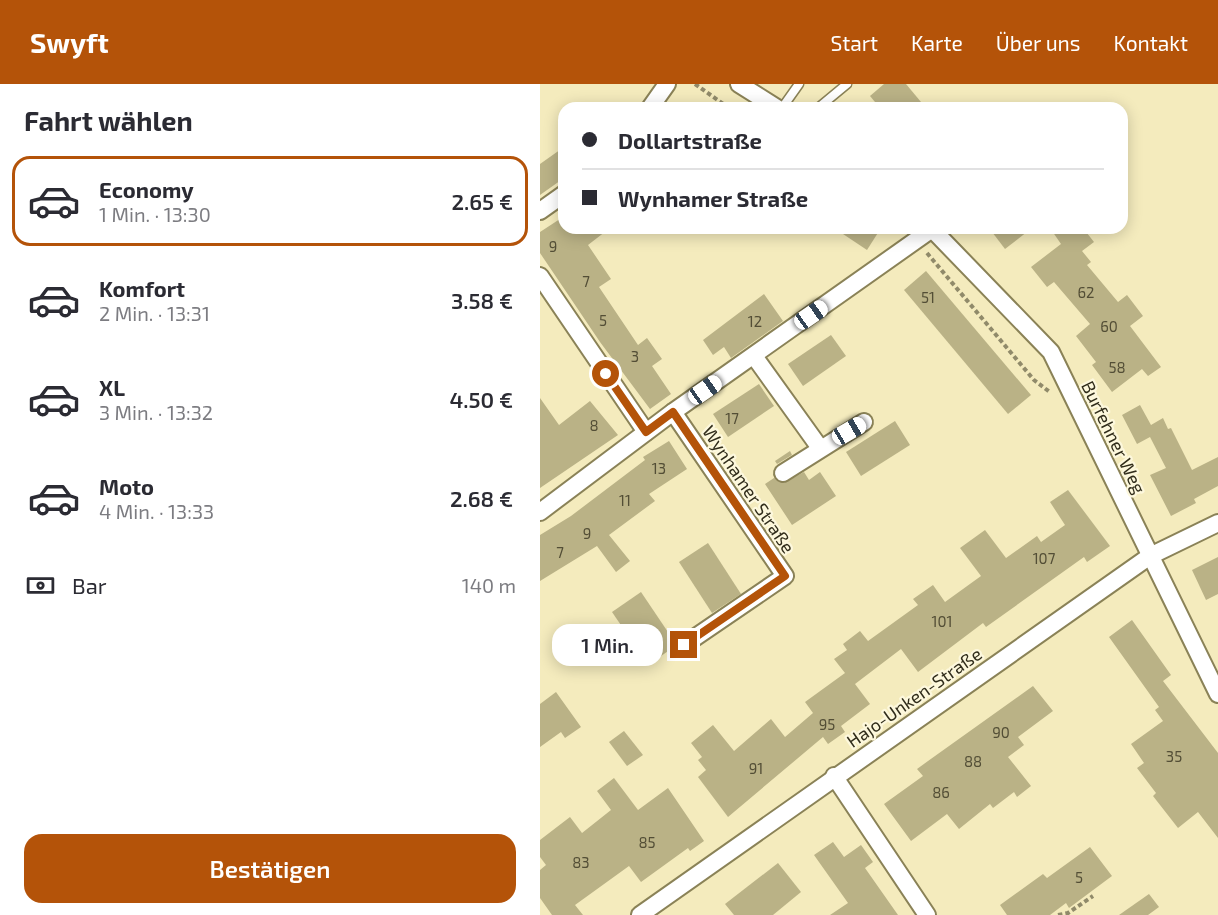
<!DOCTYPE html>
<html lang="de">
<meta charset="utf-8">
<style>
:root{--surface:#fff;--page:#f2f2f3;--text:#2b2b33;--muted:#7c7c81;--line:#e1e1e2;--accent:#b45309}
body{margin:0;font-family:"Exo 2",sans-serif;background:var(--page);color:var(--text);height:100vh;display:flex;flex-direction:column;font-size:22px;white-space:nowrap}
*{box-sizing:border-box;margin:0}
p{font-size:20px;color:var(--muted)}
.icon{flex:none;width:33px;height:33px;fill:none;stroke:currentColor;stroke-width:2;stroke-linecap:round;stroke-linejoin:round}
.map{position:relative;flex:1;overflow:hidden}
.side{display:flex;flex-direction:column;background:var(--surface);width:540px}
.side>*{flex:none}
.hud{position:absolute;left:18px;top:18px;width:570px;height:132px;border-radius:18px;box-shadow:0 3px 15px #0003;display:grid;align-content:center;height:132px;padding:0 24px;background:var(--surface)}
.end{position:absolute;width:27px;height:27px;margin:-14px;border:8px solid #b45309;background:#fff;box-shadow:0 0 0 3px #fff}
.from{border-radius:50%}
.bubble{position:absolute;height:42px;border-radius:18px;background:var(--surface);box-shadow:0 3px 15px #0003;font-size:20px;font-weight:600;line-height:42px;text-align:center}
.car{position:absolute;width:18px;height:36px;margin:-18px -9px;border-radius:8px;box-shadow:0 0 4px 2px #0007;background:linear-gradient(#fff 24%,#345 0 40%,#fff 0 76%,#345 0 86%,#fff 0)}
.hud b{display:flex;align-items:center;gap:21px;height:57px;font-size:22px}
.hud b+b{border-top:2px solid var(--line)}
.hud i{width:15px;height:15px;background:var(--text)}
ul{padding:0;list-style:none}
li{display:flex;align-items:center;gap:18px;height:90px;margin:0 12px 9px;padding:0 12px;border:3px solid transparent;border-radius:18px}
li div{flex:1}
li b{display:block;font-size:22px}
li em{font-style:normal;font-weight:600}
li.selected{border-color:var(--accent)}
li>.icon{width:54px;height:54px;stroke-width:1.5}
h2{padding:0 24px;font-size:27px;line-height:72px}
.pay{display:flex;align-items:center;gap:15px;height:66px;padding:0 24px;font-size:22px}
.pay p{margin-inline-start:auto}
.button{display:flex;gap:12px;margin-top:auto;padding:12px 24px}
.button a{flex:1;height:69px;border-radius:18px;background:var(--accent);color:#fff;font-size:24px;font-weight:600;line-height:69px;text-align:center}
header{display:flex;align-items:center;gap:36px;box-sizing:border-box;height:84px;padding:0 30px;background:var(--accent);color:#fff}
header strong{font-size:28px}
nav{display:flex;gap:33px;margin-inline-start:auto;font-size:21px}
main{display:flex;flex:1;min-height:0}
.map>svg:first-child{display:block}
</style>
<header>
<strong>Swyft</strong>
<nav><a>Start</a><a>Karte</a><a>Über uns</a><a>Kontakt</a></nav>
</header>
<main>
<section class="side">
<h2>Fahrt wählen</h2>
<ul>
<li class="selected"><svg class="icon" aria-label="car" viewBox="0 0 24 24"><path d="M5 17H2v-5l4-1 3-4h7l3 4 3 1v5h-3M9 17h6M6 11h13"/><circle cx="7" cy="17" r="2"/><circle cx="17" cy="17" r="2"/></svg><div><b>Economy</b><p>1 Min. · 13:30</p></div><em>2.65 €</em></li>
<li><svg class="icon" aria-label="car" viewBox="0 0 24 24"><path d="M5 17H2v-5l4-1 3-4h7l3 4 3 1v5h-3M9 17h6M6 11h13"/><circle cx="7" cy="17" r="2"/><circle cx="17" cy="17" r="2"/></svg><div><b>Komfort</b><p>2 Min. · 13:31</p></div><em>3.58 €</em></li>
<li><svg class="icon" aria-label="car" viewBox="0 0 24 24"><path d="M5 17H2v-5l4-1 3-4h7l3 4 3 1v5h-3M9 17h6M6 11h13"/><circle cx="7" cy="17" r="2"/><circle cx="17" cy="17" r="2"/></svg><div><b>XL</b><p>3 Min. · 13:32</p></div><em>4.50 €</em></li>
<li><svg class="icon" aria-label="car" viewBox="0 0 24 24"><path d="M5 17H2v-5l4-1 3-4h7l3 4 3 1v5h-3M9 17h6M6 11h13"/><circle cx="7" cy="17" r="2"/><circle cx="17" cy="17" r="2"/></svg><div><b>Moto</b><p>4 Min. · 13:33</p></div><em>2.68 €</em></li>
</ul>
<div class="pay"><svg class="icon" aria-label="cash" viewBox="0 0 24 24"><path d="M3 7h18v10H3z"/><circle cx="12" cy="12" r="2"/></svg>Bar<p>140 m</p></div>
<div class="button"><a>Bestätigen</a></div>
</section>
<div class="map">
<svg width="678" height="831" viewBox="0 0 678 831">
<rect width="100%" height="100%" fill="#f4ebbd"/>
<g fill="#bab286">
<polygon points="344,0 366,0 386,24 340,24 330,12"/>
<polygon points="24,63 24,94 0,111 0,80"/>
<polygon points="23,133 24,144 70,144 48,161 71,195 59,203 98,261 107,254 122,275 112,282 131,310 110,325 60,258 0,169 0,148"/>
<polygon points="294,144 341,144 327,166"/>
<polygon points="449,144 492,144 465,165"/>
<polygon points="510,144 543,144 554,158 542,167 551,178 547,181 578,218 587,211 603,232 590,242 621,283 608,292 602,285 572,308 552,281 556,278 536,252 550,240 514,198 507,203 491,183 521,160"/>
<polygon points="386,187 491,311 468,330 364,206"/>
<polygon points="224,210 243,237 191,274 184,263 173,271 163,256"/>
<polygon points="291,251 306,272 263,302 248,280"/>
<polygon points="219,300 234,322 188,353 173,330"/>
<polygon points="0,314 19,341 50,317 78,351 0,404"/>
<polygon points="600,321 611,341 623,334 628,345 631,344 652,386 678,373 678,402 654,415 656,419 631,432 610,391 626,384 610,353 597,360 582,331"/>
<polygon points="355,337 370,361 321,392 306,368"/>
<polygon points="129,357 147,385 109,410 115,417 69,451 90,477 76,488 57,462 0,497 0,451 31,432 105,376 103,373"/>
<polygon points="250,367 252,371 237,380 235,377"/>
<polygon points="264,388 269,396 280,388 296,412 252,441 225,400 234,394 244,399"/>
<polygon points="528,406 570,462 547,478 544,473 446,543 443,539 378,588 361,565 315,600 330,620 301,642 305,648 288,660 283,653 188,733 158,693 166,686 158,676 162,673 151,659 173,641 194,667 231,635 245,653 273,629 265,618 305,589 294,575 307,566 303,560 320,547 328,557 378,521 373,515 393,501 405,518 441,492 420,464 445,446 466,474 497,452 501,458 525,441 510,418"/>
<polygon points="168,459 201,510 172,529 139,478"/>
<polygon points="678,473 678,510 666,516 652,486"/>
<polygon points="101,508 134,557 134,563 108,581 72,528"/>
<polygon points="592,536 631,591 623,597 678,669 678,754 658,728 638,744 613,712 616,709 597,684 604,679 591,660 623,637 615,626 619,623 569,553"/>
<polygon points="493,602 513,627 478,653 484,661 468,673 491,702 477,713 474,708 453,724 450,720 419,745 407,730 371,757 344,720 383,692 377,685 388,677"/>
<polygon points="16,608 41,643 25,654 21,648 0,663 0,620"/>
<polygon points="84,647 103,671 87,682 69,658"/>
<polygon points="74,694 98,726 128,704 164,757 150,767 148,764 101,798 89,782 35,821 43,831 12,831 0,814 0,786 6,781 0,773 0,756 30,733 42,749 71,726 57,707"/>
<polygon points="293,758 304,773 321,761 333,778 325,784 358,831 290,831 308,819 274,771"/>
<polygon points="550,763 572,792 529,824 526,819 510,831 467,831 460,821 503,790 507,794"/>
<polygon points="238,779 261,808 233,831 194,831 185,820"/>
<polygon points="609,810 619,823 608,831 579,831"/>
</g>
<g fill="none" stroke-linecap="round" stroke-linejoin="round">
<g stroke="#8a8257" stroke-width="11">
<g id="service">
<polyline points="242,24 259,0"/>
<polyline points="278,24 307,0"/>
</g>
</g>
<g stroke="#8a8257" stroke-width="20">
<g id="minor">
<polyline points="199,0 237,24"/>
<polyline points="110,24 127,0"/>
<polyline points="0,127 24,110"/>
<polyline points="391,144 511,268 678,610"/>
<polyline points="0,192 106,348"/>
<polyline points="214,272 280,364"/>
<polyline points="133,328 245,492 144,561"/>
<polyline points="243,389 324,338"/>
<polyline points="0,428 133,328 392,145"/>
<polyline points="294,692 387,831"/>
<polyline points="100,831 610,472 678,439"/>
</g>
</g>
<g stroke="#908a6a" stroke-width="4" stroke-dasharray="4.5 3" stroke-linecap="butt">
<polyline points="155,0 189,24"/>
<polyline points="387,169 494,296 511,309"/>
<polyline points="518,831 528,829 553,812"/>
</g>
<use href="#service" stroke="#fff" stroke-width="8"/>
<use href="#minor" stroke="#fff" stroke-width="16"/>
</g>
<g fill="none" stroke-linecap="round" stroke-linejoin="round">
<polyline stroke="#b45309" stroke-width="8" points="66,290 106,348 133,328 245,492 144,561"/>
</g>
<g text-anchor="middle" dominant-baseline="central" stroke-width="4.5" stroke-linejoin="round" paint-order="stroke">
<g font-size="15" fill="#534e36">
<text x="13" y="162">9</text>
<text x="46" y="197">7</text>
<text x="546" y="208">62</text>
<text x="388" y="213">51</text>
<text x="63" y="236">5</text>
<text x="215" y="237">12</text>
<text x="569" y="242">60</text>
<text x="95" y="272">3</text>
<text x="577" y="283">58</text>
<text x="192" y="334">17</text>
<text x="54" y="341">8</text>
<text x="119" y="384">13</text>
<text x="85" y="416">11</text>
<text x="47" y="449">9</text>
<text x="20" y="468">7</text>
<text x="504" y="474">107</text>
<text x="402" y="537">101</text>
<text x="287" y="640">95</text>
<text x="461" y="648">90</text>
<text x="634" y="672">35</text>
<text x="433" y="677">88</text>
<text x="216" y="684">91</text>
<text x="401" y="708">86</text>
<text x="107" y="758">85</text>
<text x="41" y="778">83</text>
<text x="539" y="793">5</text>
</g>
<g font-size="18" fill="#312d1b" stroke="#fdf8dd">
<text transform="translate(574 353) rotate(64)">Burfehner Weg</text>
<text transform="translate(209 405) rotate(56)">Wynhamer Straße</text>
<text transform="translate(374 613) rotate(-35)">Hajo-Unken-Straße</text>
</g>
</g>
</svg>
<i class="end from" style="left:66px;top:290px"></i>
<i class="end" style="left:144px;top:561px"></i>
<div class="bubble" style="left:12px;top:540px;width:111px">1 Min.</div>
<i class="car" style="left:271px;top:231px;rotate:55deg"></i>
<i class="car" style="left:165px;top:306px;rotate:55deg"></i>
<i class="car" style="left:309px;top:347px;rotate:60deg"></i>
<div class="hud">
<b><i class="from"></i>Dollartstraße</b>
<b><i></i>Wynhamer Straße</b>
</div>
</div>
</main>
